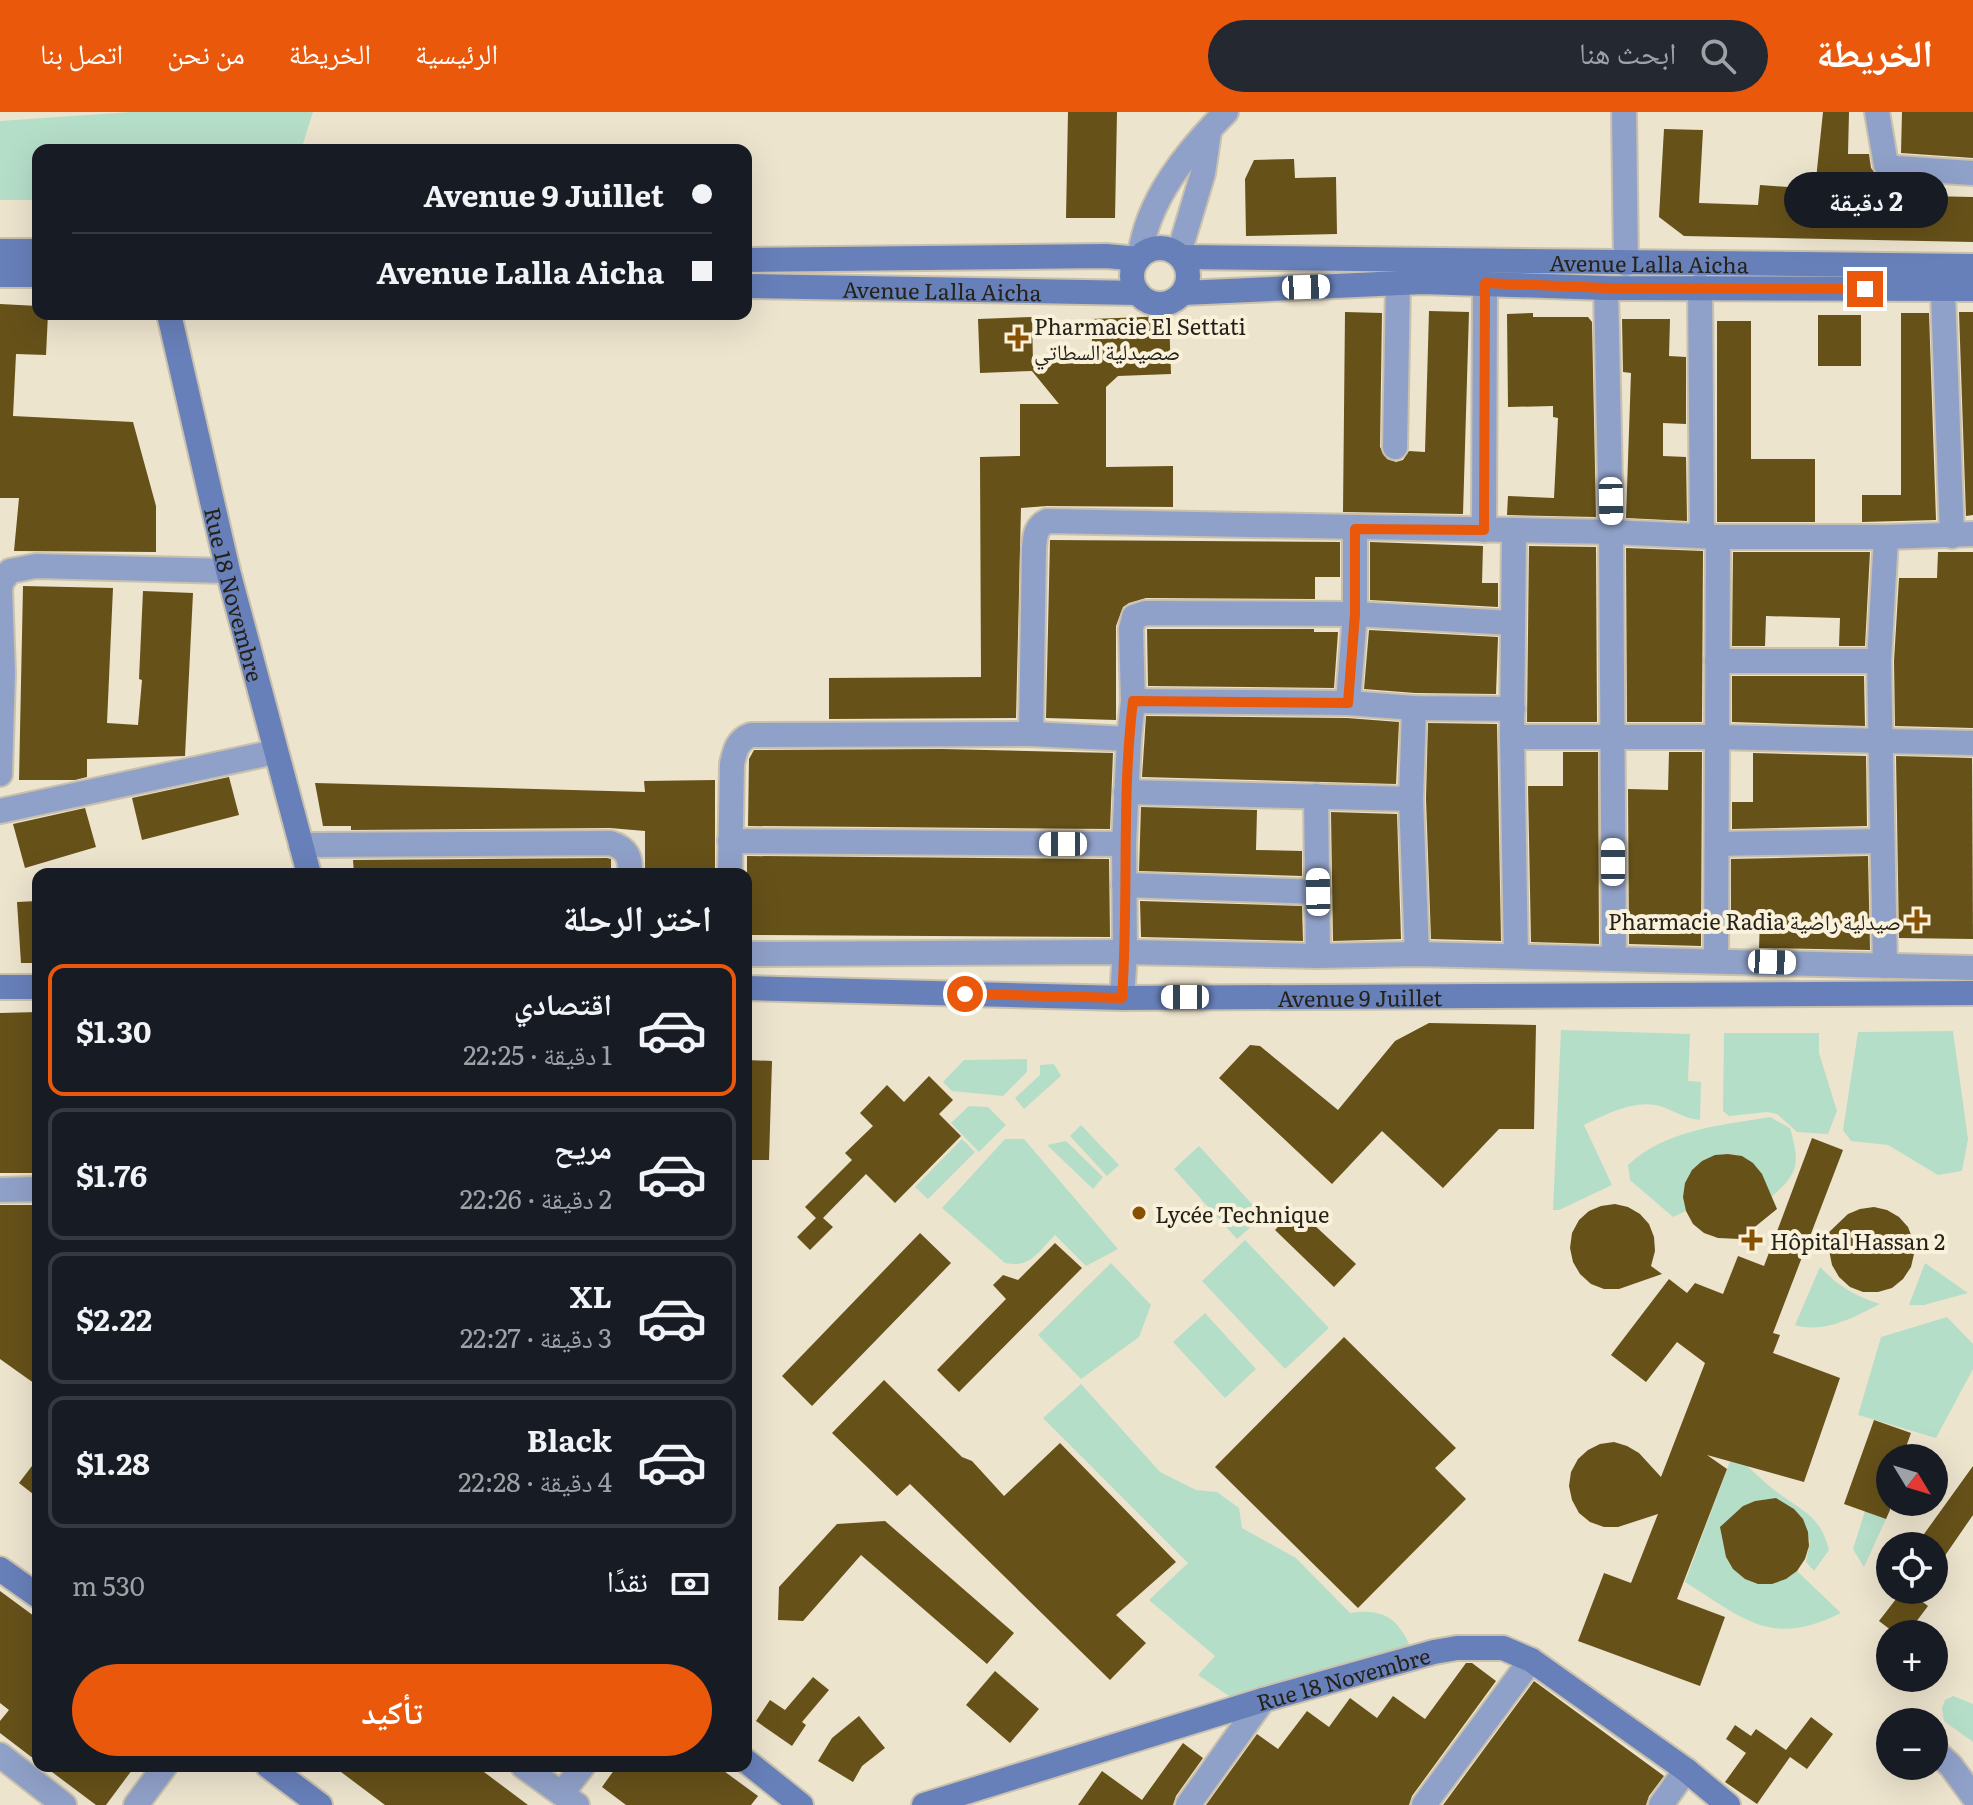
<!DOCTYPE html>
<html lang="ar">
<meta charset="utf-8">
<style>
:root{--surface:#171b24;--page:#242831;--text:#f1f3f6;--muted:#9ea1a6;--line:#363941;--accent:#ea580c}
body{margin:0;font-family:Literata,"Noto Naskh Arabic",serif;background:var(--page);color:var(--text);direction:rtl;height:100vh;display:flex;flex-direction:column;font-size:30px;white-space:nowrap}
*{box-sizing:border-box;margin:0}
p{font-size:26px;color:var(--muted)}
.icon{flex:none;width:44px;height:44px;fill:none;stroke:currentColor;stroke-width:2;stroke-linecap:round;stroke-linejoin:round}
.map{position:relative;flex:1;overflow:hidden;direction:ltr}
.sheet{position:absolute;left:32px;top:756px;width:720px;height:904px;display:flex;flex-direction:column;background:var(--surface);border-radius:16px;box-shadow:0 8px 32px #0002;direction:rtl}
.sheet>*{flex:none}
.top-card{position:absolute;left:32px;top:32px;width:720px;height:176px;border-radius:16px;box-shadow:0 8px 32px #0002;direction:rtl;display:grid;align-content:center;height:176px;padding:0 40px;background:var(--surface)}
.needle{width:52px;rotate:128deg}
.tools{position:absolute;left:1876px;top:1332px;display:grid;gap:16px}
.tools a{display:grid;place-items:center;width:72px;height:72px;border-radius:50%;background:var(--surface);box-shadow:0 8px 32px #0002;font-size:40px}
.end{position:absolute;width:36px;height:36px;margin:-18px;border:10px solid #ea580c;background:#fff;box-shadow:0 0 0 4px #fff}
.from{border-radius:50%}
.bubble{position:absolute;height:56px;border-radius:28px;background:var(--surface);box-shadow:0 8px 32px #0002;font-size:26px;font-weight:700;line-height:56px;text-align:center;direction:rtl}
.car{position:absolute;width:24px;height:48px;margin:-24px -12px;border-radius:10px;box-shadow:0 0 6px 2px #0007;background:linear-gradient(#fff 24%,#345 0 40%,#fff 0 76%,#345 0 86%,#fff 0)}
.top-card b{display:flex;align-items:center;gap:28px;height:76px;font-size:30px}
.top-card b+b{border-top:2px solid var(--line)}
.top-card i{width:20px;height:20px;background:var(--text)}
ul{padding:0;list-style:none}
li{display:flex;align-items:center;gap:24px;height:132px;margin:0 16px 12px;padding:0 24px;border:4px solid var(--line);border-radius:16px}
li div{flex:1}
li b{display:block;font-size:30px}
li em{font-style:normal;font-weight:700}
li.on{border-color:var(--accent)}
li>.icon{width:72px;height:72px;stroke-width:1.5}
h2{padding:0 40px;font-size:36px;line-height:96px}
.pay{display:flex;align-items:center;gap:20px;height:88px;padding:0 40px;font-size:30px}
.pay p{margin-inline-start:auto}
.cta{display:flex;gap:16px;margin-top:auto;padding:16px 40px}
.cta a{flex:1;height:92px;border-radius:48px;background:var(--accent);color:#fff;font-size:32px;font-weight:700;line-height:92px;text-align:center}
header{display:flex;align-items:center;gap:48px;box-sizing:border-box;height:112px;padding:0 40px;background:var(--accent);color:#fff}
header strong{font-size:38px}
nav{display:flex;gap:44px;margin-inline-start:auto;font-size:28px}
.search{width:560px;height:72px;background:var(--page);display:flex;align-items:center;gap:20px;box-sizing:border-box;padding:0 28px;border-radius:44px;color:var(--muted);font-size:30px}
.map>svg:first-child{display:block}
</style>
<header>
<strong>الخريطة</strong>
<div class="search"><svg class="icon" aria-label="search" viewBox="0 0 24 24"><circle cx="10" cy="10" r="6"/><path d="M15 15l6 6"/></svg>ابحث هنا</div>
<nav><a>الرئيسية</a><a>الخريطة</a><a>من نحن</a><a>اتصل بنا</a></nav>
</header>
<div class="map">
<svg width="1973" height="1693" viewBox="0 0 1973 1693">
<rect width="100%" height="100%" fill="#ede4ce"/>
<g fill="#b5dec9">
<polygon points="131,0 313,0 301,38 38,38 38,88 0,88 0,9"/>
<path d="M1561 918 1690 922 1688 969 1701 970 1700 1008C1686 1007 1676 1000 1663 995 1637 986 1607 1002 1584 1013L1612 1073 1559 1098H1553Z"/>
<polygon points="1953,919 1968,1027 1962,1059 1938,1063 1888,1033 1851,1029 1843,1018 1858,920"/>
<polygon points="1724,921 1819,921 1819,941 1837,999 1828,1022 1797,1020 1777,1002 1767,1000 1729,1004 1723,999"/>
<polygon points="1027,947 1027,960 1003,984 952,979 943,970 964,948"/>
<polygon points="1054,952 1061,964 1024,997 1015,986 1040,963 1040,953"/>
<polygon points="969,994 988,995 1006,1013 979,1040 951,1011"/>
<path d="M1770 1005 1790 1016C1801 1054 1798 1062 1768 1088 1765 1019 1674 1032 1686 1099L1673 1105 1630 1068 1628 1053C1665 1018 1721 1013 1770 1005Z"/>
<polygon points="1081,1013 1119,1053 1107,1064 1070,1024"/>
<polygon points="962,1027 975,1040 928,1087 915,1075"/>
<path d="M1005 1027H1024L1118 1137 1086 1154 1055 1123C1039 1139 1030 1157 1005 1151L942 1096Z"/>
<polygon points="1066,1029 1103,1065 1093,1077 1047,1033"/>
<polygon points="1199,1034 1263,1104 1237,1127 1174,1057"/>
<polygon points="1245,1128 1329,1216 1285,1257 1202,1169"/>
<polygon points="1111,1151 1151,1193 1139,1225 1081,1267 1038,1223"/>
<polygon points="1925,1151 1968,1181 1924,1193 1909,1193"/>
<path d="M1820 1155C1838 1174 1855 1184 1880 1192 1854 1205 1825 1222 1795 1213Z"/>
<polygon points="1205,1201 1256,1257 1225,1286 1173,1230"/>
<polygon points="1947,1205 1973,1232 1973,1257 1936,1326 1858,1303 1881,1225"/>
<path d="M1081 1272 1160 1360 1196 1378 1217 1380 1239 1396 1242 1416 1296 1446 1350 1501C1383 1496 1398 1506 1411 1536L1232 1586 1198 1563 1215 1544 1149 1488 1188 1451 1043 1306Z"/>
<path d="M1733 1341C1749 1355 1764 1371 1781 1383 1806 1401 1821 1406 1829 1438L1814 1459 1806 1450 1810 1429 1802 1407 1769 1387 1755 1389 1743 1394 1726 1445C1743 1475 1771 1479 1797 1459L1841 1501C1771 1536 1744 1507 1685 1470Z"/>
<polygon points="1865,1399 1886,1407 1864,1455 1853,1437"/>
<polygon points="1953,1584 1973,1592 1973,1630 1944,1609 1942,1596 1945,1588"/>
</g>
<g fill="#665119">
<polygon points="1068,0 1117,0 1115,106 1066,106"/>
<polygon points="1823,0 1849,0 1848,42 1869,42 1871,56 1879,66 1878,83 1973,85 1973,130 1684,124 1659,105 1664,17 1703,18 1699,91 1758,93 1760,73 1815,77"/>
<polygon points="1902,0 1973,0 1973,46 1901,41"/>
<polygon points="1294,47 1295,66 1336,65 1337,122 1246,124 1245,67 1254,48"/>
<polygon points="0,192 38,194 38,202 48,202 46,243 16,242 13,304 133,310 156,394 156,440 14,439 19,386 0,386"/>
<polygon points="1429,199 1469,200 1463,402 1343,400 1345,200 1382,201 1380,335 1387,347 1396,350 1403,348 1409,339 1425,340"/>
<polygon points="1959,200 1973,200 1973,403 1966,404"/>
<polygon points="1533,201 1533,205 1588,205 1592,210 1596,405 1507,403 1508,384 1554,386 1558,306 1553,305 1553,294 1508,295 1507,202"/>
<polygon points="1901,201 1929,201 1936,408 1862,410 1862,383 1901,383"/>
<rect x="1818" y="203" width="43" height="51"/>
<polygon points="1169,204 1171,262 1118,264 1106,275 1106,355 1173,354 1173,395 1047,394 1021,396 1016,606 829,607 829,566 981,565 980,345 1020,344 1020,292 1059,292 1032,259 980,261 978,207 1032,205 1033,251 1093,249 1091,207"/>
<polygon points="1622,207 1670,207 1669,244 1686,245 1686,312 1663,311 1663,344 1686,345 1687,409 1626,406 1631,261 1623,260"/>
<polygon points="1717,209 1751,209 1751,347 1815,347 1815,410 1717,410"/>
<polygon points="1050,428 1340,430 1340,465 1315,465 1315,487 1146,486 1129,491 1123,495 1116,514 1116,608 1046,606"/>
<polygon points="1370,430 1483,434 1482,471 1498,471 1498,495 1370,488"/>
<polygon points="1529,434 1596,435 1597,610 1527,610"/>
<polygon points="1626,436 1703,439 1702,610 1627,610"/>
<polygon points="1733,440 1870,440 1865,534 1839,534 1840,506 1766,504 1765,534 1732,534"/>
<polygon points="1938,440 1973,440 1973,616 1895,614 1894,549 1899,466 1937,466"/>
<polygon points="23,474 113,476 107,611 138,613 142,568 139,567 143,479 193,481 185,644 87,647 87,665 75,668 19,668"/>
<polygon points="1147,517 1314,517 1314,520 1338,520 1334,576 1148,574"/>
<polygon points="1369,518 1498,525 1496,582 1415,581 1364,577"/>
<polygon points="1732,564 1864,564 1865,614 1732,610"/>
<polygon points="1146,604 1347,606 1399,610 1396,672 1142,665"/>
<polygon points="1428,611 1497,612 1501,829 1431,827 1426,687"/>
<polygon points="942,637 1113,641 1110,717 748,714 749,647 754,638"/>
<polygon points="1563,640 1598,640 1599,832 1531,830 1528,674 1563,674"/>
<polygon points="1669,640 1702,640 1701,834 1629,832 1628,677 1668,678"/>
<polygon points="1753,641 1866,644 1867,714 1732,717 1732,690 1753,690"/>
<polygon points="1896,644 1972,646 1973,827 1899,826"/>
<polygon points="229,665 239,703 142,728 132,686"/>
<polygon points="715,668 715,762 645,762 645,719 610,716 351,718 351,714 323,714 315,671 645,680 644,669"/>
<polygon points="1141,695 1257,698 1256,738 1302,739 1302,764 1139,759"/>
<polygon points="85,696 96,735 25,756 13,712"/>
<polygon points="1331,700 1397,702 1401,827 1333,829"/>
<polygon points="747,744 1109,747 1110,825 747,823"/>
<polygon points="1868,744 1870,838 1759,836 1760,807 1731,806 1731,747"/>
<polygon points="607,746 611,747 611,762 354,762 353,748"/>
<polygon points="38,789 38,851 21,851 17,790"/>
<polygon points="1140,789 1302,794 1303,829 1141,825"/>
<polygon points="38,900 38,1061 0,1061 0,901"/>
<polygon points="1429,911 1536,913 1534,1017 1499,1017 1443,1076 1382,1019 1332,1072 1219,966 1250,933 1260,934 1338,998 1395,929"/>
<polygon points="746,948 772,949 769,1048 746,1048"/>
<polygon points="929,964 953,988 939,1002 961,1024 895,1091 866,1062 823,1106 833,1115 810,1138 797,1125 816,1106 805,1095 852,1048 845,1041 873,1014 860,1001 887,973 904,990"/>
<polygon points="1812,1026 1843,1038 1773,1221 1780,1223 1773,1241 1840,1266 1804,1370 1707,1343 1727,1357 1677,1487 1725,1505 1700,1574 1578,1529 1604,1461 1631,1471 1658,1402 1618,1415 1604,1415 1590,1410 1579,1401 1572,1388 1569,1374 1571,1360 1578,1347 1588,1338 1600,1332 1614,1330 1627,1334 1639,1341 1661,1365 1705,1251 1677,1230 1646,1270 1611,1243 1669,1167 1687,1181 1695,1171 1723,1182 1738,1144 1764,1154"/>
<polygon points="1728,1042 1742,1044 1753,1051 1762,1062 1777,1097 1740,1127 1718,1126 1704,1121 1693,1112 1686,1099 1683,1085 1685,1071 1692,1058 1702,1049 1715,1043"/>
<polygon points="1615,1092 1628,1095 1640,1102 1649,1112 1654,1125 1655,1139 1651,1154 1662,1162 1619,1177 1604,1177 1591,1172 1580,1162 1573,1150 1570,1136 1572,1121 1579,1108 1589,1099 1601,1094"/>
<polygon points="0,1093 38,1093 38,1274 0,1247"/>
<polygon points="1874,1095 1887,1098 1899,1105 1908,1115 1913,1128 1914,1142 1911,1155 1903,1167 1892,1176 1878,1180 1863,1180 1850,1175 1839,1165 1832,1153 1826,1123 1848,1102 1860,1097"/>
<polygon points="1296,1096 1356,1152 1334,1175 1275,1118"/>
<polygon points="920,1121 951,1151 812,1294 782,1264"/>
<polygon points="1055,1131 1082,1156 959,1280 937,1258 1006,1187 993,1173 1003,1163 1018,1168"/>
<polygon points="1344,1225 1456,1336 1435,1356 1466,1387 1358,1496 1215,1355"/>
<polygon points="884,1268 962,1345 972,1349 1004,1384 1060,1331 1176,1450 1116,1503 1146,1531 1110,1568 910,1372 897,1384 832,1321"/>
<polygon points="1874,1308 1911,1321 1902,1346 1890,1346 1890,1398 1886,1407 1844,1392"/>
<polygon points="38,1346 38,1386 19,1371"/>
<polygon points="1973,1354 1973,1403 1944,1445 1934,1439 1934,1434 1926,1434 1919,1429"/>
<polygon points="1776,1386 1794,1397 1803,1407 1808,1420 1809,1434 1805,1447 1797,1459 1786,1467 1772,1472 1758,1472 1745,1467 1733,1457 1726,1445 1720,1415 1743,1394 1755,1389"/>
<polygon points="885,1409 1014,1521 987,1552 861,1443 803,1509 778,1508 779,1475 837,1412"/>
<polygon points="1903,1478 1907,1478 1928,1494 1907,1522 1896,1522 1879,1509"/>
<polygon points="0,1479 38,1507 38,1650 0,1621 0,1609 9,1598 0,1591"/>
<polygon points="1466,1551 1472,1551 1496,1569 1412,1684 1409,1693 1206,1693 1257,1622 1278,1637 1307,1599 1329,1615 1350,1586 1377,1606 1393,1584 1425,1607"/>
<polygon points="995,1559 1039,1597 1010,1631 966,1593"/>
<polygon points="813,1565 829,1578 802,1610 806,1613 792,1634 756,1609 770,1588 785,1598"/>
<polygon points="1534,1569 1664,1664 1649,1684 1646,1693 1443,1693"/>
<polygon points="859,1604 885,1636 862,1654 853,1670 818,1649 832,1626"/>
<polygon points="1811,1605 1833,1622 1807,1657 1790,1645 1757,1692 1725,1670 1746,1641 1726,1627 1735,1613 1751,1624 1756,1617 1786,1638"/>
<polygon points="1183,1631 1203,1646 1176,1684 1173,1693 1078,1693 1102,1659 1142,1688"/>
<polygon points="44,1654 135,1654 106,1693 96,1693"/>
<polygon points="333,1654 476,1654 528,1693 385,1693"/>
<polygon points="617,1654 717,1654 758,1684 751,1693 626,1693 602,1675"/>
</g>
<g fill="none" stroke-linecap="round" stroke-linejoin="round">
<g stroke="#c9c1ae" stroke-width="28">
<g id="street">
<polyline points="1624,0 1626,152"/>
<polyline points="1877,0 1886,53 1896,56 1973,61"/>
<polyline points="1179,141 1203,61 1209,20"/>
<path d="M1140 144C1147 88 1187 39 1226 0"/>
<polyline points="1942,156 1952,424"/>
<polyline points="1700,174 1702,424"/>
<polyline points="1606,176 1611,420 1614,845"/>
<polyline points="1395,335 1398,171"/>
<polyline points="1484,418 1485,171"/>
<polyline points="1514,418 1512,625 1516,844"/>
<polyline points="1717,549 1879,549"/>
<polyline points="1133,589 1348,591 1414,596 1513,597"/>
<polyline points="1348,591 1355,502 1355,417"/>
<polyline points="1414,596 1411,687 1417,842"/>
<path d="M1031 622 1034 437C1035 425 1035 415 1047 409L1611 420 1718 425H1886L1973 422"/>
<polyline points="1512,625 1715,625 1973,631"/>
<polyline points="0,662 3,561 0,477 2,469 10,459 36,454 228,459"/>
<polyline points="1126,680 1411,687"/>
<polyline points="1316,684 1318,844"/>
<polyline points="0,699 275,640"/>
<polyline points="730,729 1124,732"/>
<polyline points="1717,732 1882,729"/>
<path d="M301 733 610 731C627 736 631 745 630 762"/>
<path d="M730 762 732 652C735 639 737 628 751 623L1031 622 1129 627"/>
<polyline points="1124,773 1318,780"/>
<polyline points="746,842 1125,840 1318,844 1417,842 1973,856"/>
<polyline points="1716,848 1718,425"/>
<polyline points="1885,854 1879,549 1886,425"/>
<polyline points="1122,886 1125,840 1124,732 1129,627 1133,589 1131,517 1134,505 1146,501 1355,502 1512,511"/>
<polyline points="0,1078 38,1077"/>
<polyline points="1934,1638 1951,1654 1973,1684"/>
<polyline points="0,1643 64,1693"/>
<polyline points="523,1654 577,1693"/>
<polyline points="562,1681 583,1654"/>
<polyline points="136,1693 165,1654"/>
<polyline points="1188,1693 1263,1588"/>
<polyline points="1424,1693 1531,1548"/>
<polyline points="1661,1693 1686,1658"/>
</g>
</g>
<g stroke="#c9c1ae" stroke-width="28">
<g id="secondary">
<circle cx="1160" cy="164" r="28"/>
<polyline points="0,139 38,139"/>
<path id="s1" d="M1183 145 1973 154"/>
<polyline points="746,148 1106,144 1138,147"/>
<polyline points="0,163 38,163"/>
<path id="s2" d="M746 174 1138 181"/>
<polyline points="1183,181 1423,170 1606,176 1973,177"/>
<path id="s3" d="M169 202 228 459 309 762"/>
<polyline points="0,875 38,875"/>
<path id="s4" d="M746 876 1122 886 1973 881"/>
<polyline points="0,1457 38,1484"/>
<polyline points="746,1649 801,1693"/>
<polyline points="268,1654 320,1693"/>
<path id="s5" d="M924 1693 1263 1588 1434 1540 1457 1536H1503L1531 1548 1686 1658 1728 1693"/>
</g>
</g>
<use href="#street" stroke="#90a1c9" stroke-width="24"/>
<use href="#secondary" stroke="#6880ba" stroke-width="24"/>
</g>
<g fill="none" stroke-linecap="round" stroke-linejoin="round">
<path stroke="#ea580c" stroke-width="10" d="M965 882 1122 886C1129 787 1121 688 1133 589L1348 591 1355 502V417L1484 418 1485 171 1606 176 1865 177"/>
</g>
<g fill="#885001" stroke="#faf1db" stroke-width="3">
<path d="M1014 214h8v8h8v8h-8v8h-8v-8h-8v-8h8z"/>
<path d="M1913 796h8v8h8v8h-8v8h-8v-8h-8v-8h8z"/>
<circle cx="1139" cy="1101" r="8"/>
<path d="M1748 1116h8v8h8v8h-8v8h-8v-8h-8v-8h8z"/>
</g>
<g text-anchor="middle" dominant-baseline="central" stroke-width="8" stroke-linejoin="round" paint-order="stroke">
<g font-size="22" fill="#25221a" stroke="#faf1db">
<text stroke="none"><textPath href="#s1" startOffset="466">Avenue Lalla Aicha</textPath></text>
<text stroke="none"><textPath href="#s2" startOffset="196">Avenue Lalla Aicha</textPath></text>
<text stroke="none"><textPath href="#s3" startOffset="288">Rue 18 Novembre</textPath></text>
<text stroke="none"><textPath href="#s4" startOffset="614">Avenue 9 Juillet</textPath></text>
<text stroke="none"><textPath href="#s5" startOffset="438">Rue 18 Novembre</textPath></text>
</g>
<g font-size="22" fill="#25221a" stroke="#faf1db" text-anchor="start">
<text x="1034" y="213">Pharmacie El Settati<tspan x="1034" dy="25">صصيدلية السطاتي</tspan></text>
<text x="1901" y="808" text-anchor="end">Pharmacie Radia صيدلية راضية</text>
<text x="1155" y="1101">Lycée Technique</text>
<text x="1770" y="1128">Hôpital Hassan 2</text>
</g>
</g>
</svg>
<div class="tools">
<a><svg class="needle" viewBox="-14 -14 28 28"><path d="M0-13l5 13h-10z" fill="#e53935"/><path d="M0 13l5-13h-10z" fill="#9ea1a6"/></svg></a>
<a><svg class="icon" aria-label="locate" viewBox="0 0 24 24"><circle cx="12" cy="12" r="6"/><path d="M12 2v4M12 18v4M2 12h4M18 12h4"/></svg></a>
<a>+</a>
<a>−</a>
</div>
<i class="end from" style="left:965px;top:882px"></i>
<i class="end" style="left:1865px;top:177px"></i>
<div class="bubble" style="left:1784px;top:60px;width:164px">2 دقيقة</div>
<i class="car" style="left:1306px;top:175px;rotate:88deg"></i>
<i class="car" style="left:1611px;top:389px;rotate:179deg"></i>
<i class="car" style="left:1063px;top:732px;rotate:270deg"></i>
<i class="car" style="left:1613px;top:750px;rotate:0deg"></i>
<i class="car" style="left:1318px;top:780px;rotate:359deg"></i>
<i class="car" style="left:1772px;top:850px;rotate:92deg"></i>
<i class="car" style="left:1185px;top:885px;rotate:270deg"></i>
<div class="top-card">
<b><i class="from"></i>Avenue 9 Juillet</b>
<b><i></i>Avenue Lalla Aicha</b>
</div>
<section class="sheet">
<h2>اختر الرحلة</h2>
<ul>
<li class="on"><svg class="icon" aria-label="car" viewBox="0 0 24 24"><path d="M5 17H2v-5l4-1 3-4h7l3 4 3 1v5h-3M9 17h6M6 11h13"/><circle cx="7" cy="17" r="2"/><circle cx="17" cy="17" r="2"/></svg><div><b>اقتصادي</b><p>1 دقيقة · 22:25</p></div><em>$1.30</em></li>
<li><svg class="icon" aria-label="car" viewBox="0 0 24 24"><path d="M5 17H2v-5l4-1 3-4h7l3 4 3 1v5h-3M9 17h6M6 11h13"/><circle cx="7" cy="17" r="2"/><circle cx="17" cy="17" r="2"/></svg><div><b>مريح</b><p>2 دقيقة · 22:26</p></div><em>$1.76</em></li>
<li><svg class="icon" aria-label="car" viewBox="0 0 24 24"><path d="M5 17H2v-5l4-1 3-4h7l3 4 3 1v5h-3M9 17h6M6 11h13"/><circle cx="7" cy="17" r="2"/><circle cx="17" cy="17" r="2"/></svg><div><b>XL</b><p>3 دقيقة · 22:27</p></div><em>$2.22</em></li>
<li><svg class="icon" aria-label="car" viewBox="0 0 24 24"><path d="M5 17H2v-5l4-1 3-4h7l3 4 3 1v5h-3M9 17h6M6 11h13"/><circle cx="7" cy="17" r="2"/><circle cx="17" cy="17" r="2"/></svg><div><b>Black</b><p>4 دقيقة · 22:28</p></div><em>$1.28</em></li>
</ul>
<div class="pay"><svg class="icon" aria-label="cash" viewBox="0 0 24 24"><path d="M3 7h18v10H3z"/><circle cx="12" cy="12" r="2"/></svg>نقدًا<p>530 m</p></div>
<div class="cta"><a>تأكيد</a></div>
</section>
</div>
